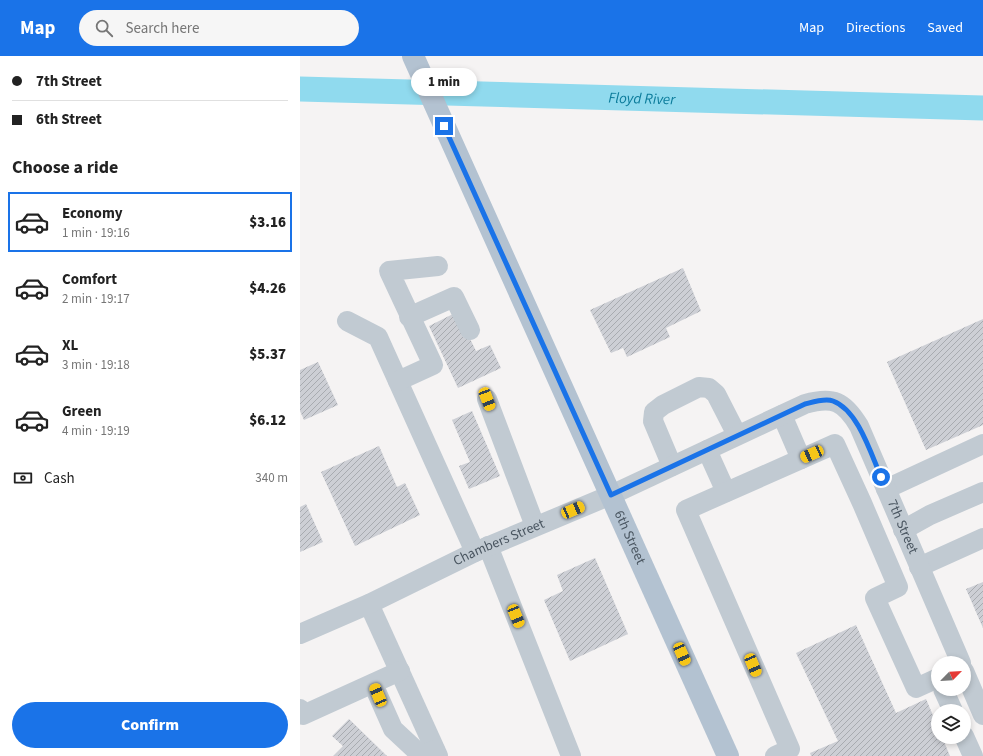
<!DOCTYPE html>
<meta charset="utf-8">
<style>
:root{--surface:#fff;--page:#f6f6f6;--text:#222;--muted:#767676;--line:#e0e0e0;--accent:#1a73e8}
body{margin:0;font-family:"Source Sans 3",sans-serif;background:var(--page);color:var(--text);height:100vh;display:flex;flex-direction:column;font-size:15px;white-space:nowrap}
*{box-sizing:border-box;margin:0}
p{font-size:13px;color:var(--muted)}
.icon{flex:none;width:22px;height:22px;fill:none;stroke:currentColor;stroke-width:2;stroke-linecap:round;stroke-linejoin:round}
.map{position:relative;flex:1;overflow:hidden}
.sheet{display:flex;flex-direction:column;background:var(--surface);width:300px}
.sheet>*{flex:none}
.guide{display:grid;align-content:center;height:88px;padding:0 12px;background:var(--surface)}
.needle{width:26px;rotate:66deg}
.buttons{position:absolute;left:631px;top:600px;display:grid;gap:8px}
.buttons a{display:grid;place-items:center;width:40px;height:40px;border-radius:50%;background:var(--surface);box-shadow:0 2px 6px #0003;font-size:20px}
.end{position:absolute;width:18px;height:18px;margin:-9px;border:5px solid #1a73e8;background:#fff;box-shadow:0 0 0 2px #fff}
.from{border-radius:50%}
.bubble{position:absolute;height:28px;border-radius:14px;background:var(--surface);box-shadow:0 2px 6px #0003;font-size:13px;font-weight:800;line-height:28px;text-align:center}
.car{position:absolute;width:12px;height:24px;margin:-12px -6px;border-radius:5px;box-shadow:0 0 3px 1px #0007;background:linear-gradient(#f5c518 24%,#345 0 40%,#f5c518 0 76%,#345 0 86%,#f5c518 0)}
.guide b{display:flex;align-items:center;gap:14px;height:38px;font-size:15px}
.guide b+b{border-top:1px solid var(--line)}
.guide i{width:10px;height:10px;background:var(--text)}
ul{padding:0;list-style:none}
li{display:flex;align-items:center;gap:12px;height:60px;margin:0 8px 6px;padding:0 4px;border:2px solid transparent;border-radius:0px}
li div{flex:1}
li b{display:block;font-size:15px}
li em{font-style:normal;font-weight:800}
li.current{border-color:var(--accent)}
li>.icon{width:36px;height:36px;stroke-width:1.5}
h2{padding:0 12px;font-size:18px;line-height:48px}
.pay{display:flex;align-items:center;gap:10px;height:44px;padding:0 12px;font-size:15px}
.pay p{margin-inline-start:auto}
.button{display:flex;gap:8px;margin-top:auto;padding:8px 12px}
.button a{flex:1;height:46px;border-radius:24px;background:var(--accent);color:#fff;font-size:16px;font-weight:800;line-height:46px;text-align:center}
header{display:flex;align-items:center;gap:24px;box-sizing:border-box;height:56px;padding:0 20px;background:var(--accent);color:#fff}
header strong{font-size:19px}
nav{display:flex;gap:22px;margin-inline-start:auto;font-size:14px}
.search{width:280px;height:36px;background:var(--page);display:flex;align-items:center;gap:10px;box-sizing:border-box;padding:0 14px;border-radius:22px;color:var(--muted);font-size:15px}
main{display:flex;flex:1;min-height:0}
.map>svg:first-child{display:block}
</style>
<header>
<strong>Map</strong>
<div class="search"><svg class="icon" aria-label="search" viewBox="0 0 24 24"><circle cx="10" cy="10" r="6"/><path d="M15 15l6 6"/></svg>Search here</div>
<nav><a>Map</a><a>Directions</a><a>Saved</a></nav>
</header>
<main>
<section class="sheet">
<div class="guide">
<b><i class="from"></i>7th Street</b>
<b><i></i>6th Street</b>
</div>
<h2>Choose a ride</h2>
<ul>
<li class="current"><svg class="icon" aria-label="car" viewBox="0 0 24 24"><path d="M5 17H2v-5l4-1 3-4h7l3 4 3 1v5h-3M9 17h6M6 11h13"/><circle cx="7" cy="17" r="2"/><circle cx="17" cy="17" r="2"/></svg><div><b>Economy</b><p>1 min · 19:16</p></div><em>$3.16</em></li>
<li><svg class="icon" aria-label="car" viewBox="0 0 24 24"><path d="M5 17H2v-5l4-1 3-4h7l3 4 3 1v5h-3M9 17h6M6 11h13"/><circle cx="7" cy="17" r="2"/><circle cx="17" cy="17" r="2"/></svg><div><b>Comfort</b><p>2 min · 19:17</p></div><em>$4.26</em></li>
<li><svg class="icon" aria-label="car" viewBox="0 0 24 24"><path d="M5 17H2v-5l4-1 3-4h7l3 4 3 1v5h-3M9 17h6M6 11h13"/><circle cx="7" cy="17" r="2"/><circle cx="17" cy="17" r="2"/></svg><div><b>XL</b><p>3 min · 19:18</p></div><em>$5.37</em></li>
<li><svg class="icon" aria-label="car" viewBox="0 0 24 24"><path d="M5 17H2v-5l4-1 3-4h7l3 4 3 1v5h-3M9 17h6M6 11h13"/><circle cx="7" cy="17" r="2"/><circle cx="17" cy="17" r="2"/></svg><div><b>Green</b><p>4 min · 19:19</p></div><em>$6.12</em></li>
</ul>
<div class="pay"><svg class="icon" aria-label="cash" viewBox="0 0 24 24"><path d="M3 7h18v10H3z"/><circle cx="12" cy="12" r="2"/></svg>Cash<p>340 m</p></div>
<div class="button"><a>Confirm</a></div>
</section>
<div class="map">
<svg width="683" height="700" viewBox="0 0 683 700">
<defs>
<pattern id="building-hatch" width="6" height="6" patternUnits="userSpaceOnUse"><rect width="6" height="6" fill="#cdcfd5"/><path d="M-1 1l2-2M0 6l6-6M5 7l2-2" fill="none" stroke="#a8abb0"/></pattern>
</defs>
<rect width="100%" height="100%" fill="#f5f3f3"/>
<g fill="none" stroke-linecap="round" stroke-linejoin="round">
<path stroke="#90daee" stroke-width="25" id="s1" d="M0 33 683 52"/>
</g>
<g fill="url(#building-hatch)">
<polygon points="383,212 401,255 366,272 370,281 327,301 323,292 311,297 290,254"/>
<polygon points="157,256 176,295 190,289 201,312 158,332 129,270"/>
<polygon points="683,263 683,369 626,394 587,306"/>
<polygon points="18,306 38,349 4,364 0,355 0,314"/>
<polygon points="172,355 200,420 169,433 159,410 170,406 152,364"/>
<polygon points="79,390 97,431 105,427 120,459 55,490 21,416"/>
<polygon points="6,448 23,486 0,496 0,451"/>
<polygon points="295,502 328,578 270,605 244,544 263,535 257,519"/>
<polygon points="683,526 683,572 666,533"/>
<polygon points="556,569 596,657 626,643 638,671 638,681 642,681 650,700 511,700 510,697 538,685 496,597"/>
<polygon points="49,663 87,700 33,700 43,690 32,680"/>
</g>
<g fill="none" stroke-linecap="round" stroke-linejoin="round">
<g stroke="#c1cad2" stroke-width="20">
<polyline points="109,261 154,241 170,274"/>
<polyline points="47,265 78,281 175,496"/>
<polyline points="98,325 133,309 89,215 138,210"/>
<polyline points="187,343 235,470"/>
<polyline points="482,359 501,403"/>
<polyline points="407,394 426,436"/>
<polyline points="372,410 353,365 354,356 363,349 399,331 409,332 416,338 437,379"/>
<polyline points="586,433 683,388"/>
<polyline points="603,474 630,459 683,436"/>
<polyline points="188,490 271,700"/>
<polyline points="619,511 683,482"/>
<polyline points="69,548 138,700"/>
<path id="s2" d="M0 578 69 548 175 496 311 439 505 348C533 340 544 345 559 370L661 607"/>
<polyline points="664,615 683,659"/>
<polyline points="73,628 93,673 121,699 135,694"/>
<polyline points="643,633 653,655"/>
<polyline points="0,653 3,659 100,615"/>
<polyline points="664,680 673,700"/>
<polyline points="475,700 490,693 386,454 535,388 562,447 598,531 575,542 616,632 638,622"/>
</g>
<path stroke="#b3c2d1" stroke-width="22" id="s3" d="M113 0 428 700"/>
</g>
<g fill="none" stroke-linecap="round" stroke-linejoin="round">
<path stroke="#1a73e8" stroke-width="5" d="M144 70 311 439 505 348C513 346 525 342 533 345 558 354 571 398 581 421"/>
</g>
<g text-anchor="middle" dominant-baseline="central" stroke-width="3" stroke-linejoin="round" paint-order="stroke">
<g font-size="14" fill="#4a5661" stroke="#fff">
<text stroke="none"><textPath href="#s2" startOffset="730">7th Street</textPath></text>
<text stroke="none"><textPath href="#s3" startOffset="528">6th Street</textPath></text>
<text stroke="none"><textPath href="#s2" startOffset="219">Chambers Street</textPath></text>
</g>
<g font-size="15" font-style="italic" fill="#0c7c9b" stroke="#fff">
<text stroke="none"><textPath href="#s1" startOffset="342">Floyd River</textPath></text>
</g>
</g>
</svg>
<div class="buttons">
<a><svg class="needle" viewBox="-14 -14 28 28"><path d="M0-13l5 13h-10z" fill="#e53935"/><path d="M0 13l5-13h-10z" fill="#767676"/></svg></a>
<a><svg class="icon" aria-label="layers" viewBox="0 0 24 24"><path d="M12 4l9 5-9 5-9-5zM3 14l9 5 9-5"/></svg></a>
</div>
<i class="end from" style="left:581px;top:421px"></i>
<i class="end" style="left:144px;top:70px"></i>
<div class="bubble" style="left:111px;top:12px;width:66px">1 min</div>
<i class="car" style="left:187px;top:343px;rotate:159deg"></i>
<i class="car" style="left:512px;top:398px;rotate:246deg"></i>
<i class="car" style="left:273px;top:454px;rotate:67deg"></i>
<i class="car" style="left:216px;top:560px;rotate:158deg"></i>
<i class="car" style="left:382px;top:598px;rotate:156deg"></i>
<i class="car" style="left:453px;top:609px;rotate:157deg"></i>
<i class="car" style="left:78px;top:639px;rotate:337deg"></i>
</div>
</main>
